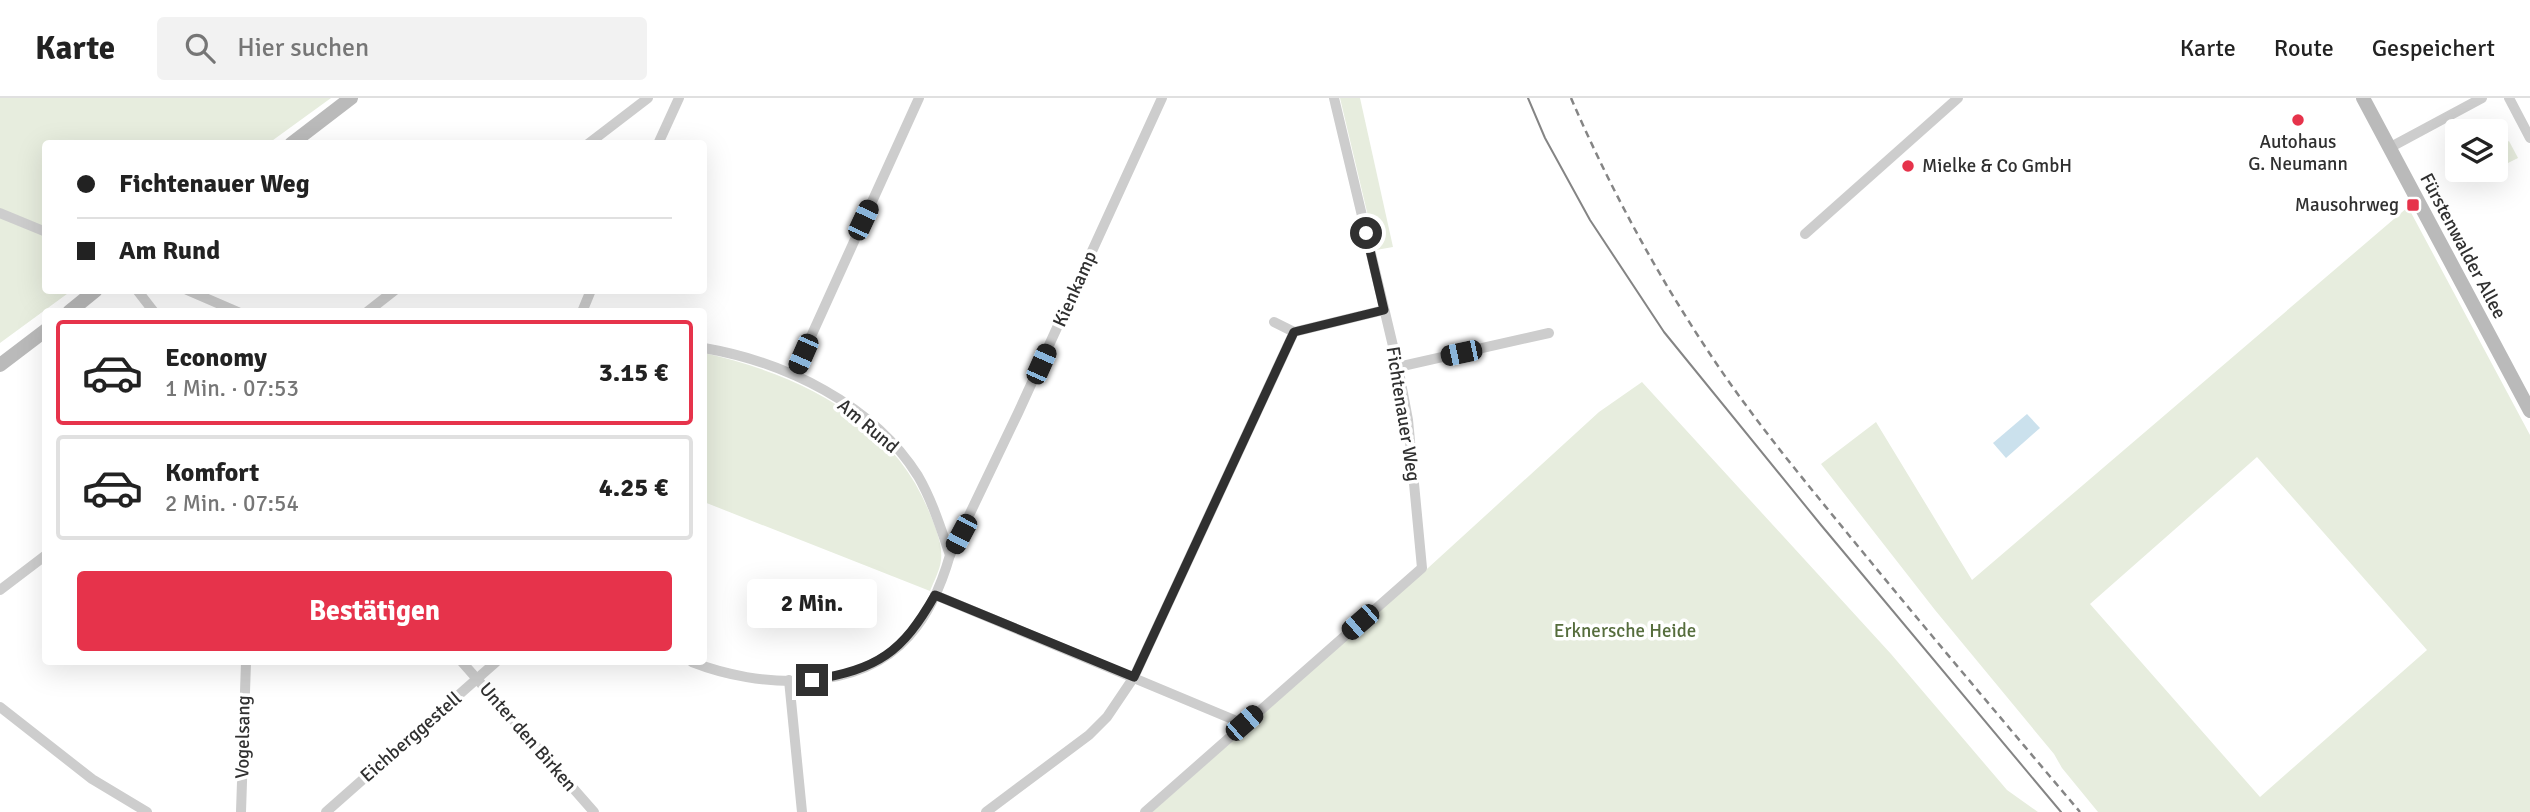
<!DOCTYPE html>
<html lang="de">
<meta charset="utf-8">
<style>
:root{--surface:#fff;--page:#f2f2f2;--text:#222;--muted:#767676;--line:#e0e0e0;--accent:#e6334b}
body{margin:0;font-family:Signika,sans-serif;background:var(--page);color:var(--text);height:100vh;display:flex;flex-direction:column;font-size:26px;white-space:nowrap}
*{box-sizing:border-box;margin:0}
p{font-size:23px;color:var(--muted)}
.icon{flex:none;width:38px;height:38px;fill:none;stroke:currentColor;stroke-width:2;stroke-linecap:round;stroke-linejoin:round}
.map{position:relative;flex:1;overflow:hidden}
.details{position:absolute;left:42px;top:210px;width:665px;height:357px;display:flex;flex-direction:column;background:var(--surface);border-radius:7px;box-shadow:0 7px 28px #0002}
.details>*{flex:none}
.guide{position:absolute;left:42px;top:42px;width:665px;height:154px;border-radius:7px;box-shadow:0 7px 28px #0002;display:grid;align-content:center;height:154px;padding:0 35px;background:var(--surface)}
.fabs{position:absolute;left:2445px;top:21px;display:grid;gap:14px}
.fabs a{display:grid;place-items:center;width:63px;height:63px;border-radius:7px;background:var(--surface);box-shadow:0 7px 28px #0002;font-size:35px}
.end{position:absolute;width:32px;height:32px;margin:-16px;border:9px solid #303030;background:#fff;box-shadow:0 0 0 4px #fff}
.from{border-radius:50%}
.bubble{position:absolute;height:49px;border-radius:7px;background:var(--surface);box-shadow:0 7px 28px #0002;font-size:23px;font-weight:700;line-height:49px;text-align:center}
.car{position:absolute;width:21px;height:42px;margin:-21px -10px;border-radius:9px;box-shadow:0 0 5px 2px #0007;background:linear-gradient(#222 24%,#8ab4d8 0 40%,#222 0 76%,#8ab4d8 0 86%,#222 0)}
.guide b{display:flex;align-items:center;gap:24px;height:66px;font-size:26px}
.guide b+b{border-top:2px solid var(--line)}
.guide i{width:18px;height:18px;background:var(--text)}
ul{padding:12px 0 0;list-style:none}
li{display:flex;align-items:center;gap:21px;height:105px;margin:0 14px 10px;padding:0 21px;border:4px solid var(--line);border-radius:7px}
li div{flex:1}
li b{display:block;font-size:26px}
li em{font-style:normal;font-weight:700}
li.current{border-color:var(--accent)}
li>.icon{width:63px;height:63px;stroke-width:1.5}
.cta{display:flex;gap:14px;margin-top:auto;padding:14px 35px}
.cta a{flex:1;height:80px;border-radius:7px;background:var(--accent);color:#fff;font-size:28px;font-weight:700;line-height:80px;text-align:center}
header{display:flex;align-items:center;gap:42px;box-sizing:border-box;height:98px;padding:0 35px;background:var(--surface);border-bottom:2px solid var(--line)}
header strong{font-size:33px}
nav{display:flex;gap:38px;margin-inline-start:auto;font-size:24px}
.search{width:490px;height:63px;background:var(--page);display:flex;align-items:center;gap:18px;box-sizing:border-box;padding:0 24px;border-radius:7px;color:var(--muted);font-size:26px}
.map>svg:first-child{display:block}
</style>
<header>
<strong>Karte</strong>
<div class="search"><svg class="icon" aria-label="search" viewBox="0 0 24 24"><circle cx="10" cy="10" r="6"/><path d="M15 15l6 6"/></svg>Hier suchen</div>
<nav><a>Karte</a><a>Route</a><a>Gespeichert</a></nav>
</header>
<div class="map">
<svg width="2530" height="714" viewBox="0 0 2530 714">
<rect width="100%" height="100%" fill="#fff"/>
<g fill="#e7edde" fill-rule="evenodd">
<polygon points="0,0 331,0 269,45 46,46 46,192 71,193 0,245"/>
<polygon points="1340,0 1360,0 1393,149 1376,152"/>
<polygon points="2509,43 2518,60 2504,67 2496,50"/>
<path d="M2408 109 2530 337V714H2098L2062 670 2054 656 1935 512 1821 366 1876 324 1972 482ZM2257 359 2427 552 2260 699 2090 506Z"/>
<path d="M704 255C794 275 890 319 928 411 934 426 943 445 941 462 940 472 934 483 930 493L704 404Z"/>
<polygon points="1642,284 1891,556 2007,692 2038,714 1152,714 1428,470 1599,314"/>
</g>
<polygon fill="#cbe1ed" points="2027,316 2040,330 2006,360 1993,345"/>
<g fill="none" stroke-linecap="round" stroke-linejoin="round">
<g stroke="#cdcdcd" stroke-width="10">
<polyline points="2509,0 2530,40"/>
<polyline points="588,46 648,0"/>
<polyline points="658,46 679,0"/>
<polyline points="2389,50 2482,0"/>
<polyline points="0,115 46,134"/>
<polyline points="1805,136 1958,0"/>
<polyline points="137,192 154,214"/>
<polyline points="187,192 238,214"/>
<polyline points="367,214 395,192"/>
<polyline points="582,214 591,192"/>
<polyline points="1274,224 1294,234"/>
<polyline points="1398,269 1549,235"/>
<polyline points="794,276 919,0"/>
<polyline points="950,457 1018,315 1162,0"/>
<polyline points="0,492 46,457"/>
<polyline points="935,497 1244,626"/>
<polyline points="462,564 594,714"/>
<path d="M692 564C758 590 858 596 909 538 929 516 942 485 950 457 941 431 932 402 918 378 873 306 785 264 704 250"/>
<polyline points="789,582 802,714"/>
<polyline points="0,609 92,681 147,714"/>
<polyline points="241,714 246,564"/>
<polyline points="326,714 496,564"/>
<polyline points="986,714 1089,637 1107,619 1134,579 1294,234 1384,212"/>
<polyline points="1145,714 1422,470 1408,322 1398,269 1334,0"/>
</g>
<g stroke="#bababa" stroke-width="14">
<polyline points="2363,0 2530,313"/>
<polyline points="291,46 351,0"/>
<polyline points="69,214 96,192"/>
<polyline points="0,267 46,232"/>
</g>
<polyline stroke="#858585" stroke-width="2" points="1528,0 1545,40 1590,122 1664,234 1821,427 2061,714"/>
<path stroke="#858585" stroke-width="2.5" stroke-dasharray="7 5" stroke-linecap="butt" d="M1571 0C1610 90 1656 175 1710 256 1749 315 1794 370 1839 425 1918 522 1999 618 2080 714"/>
</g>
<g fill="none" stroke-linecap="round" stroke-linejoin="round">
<path stroke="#303030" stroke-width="9" d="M812 582C878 571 902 555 935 497L1134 579 1294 234 1384 212 1366 135"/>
</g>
<g fill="#e6334b" stroke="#fff" stroke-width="2.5">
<circle cx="2298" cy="22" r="7"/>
<circle cx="1908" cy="68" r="7"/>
<rect x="2406" y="100" width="14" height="14" rx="3.5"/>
</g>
<g text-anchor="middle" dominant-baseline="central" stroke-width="7" stroke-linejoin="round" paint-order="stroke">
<g font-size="19" fill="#303030" stroke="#fff">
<text x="2298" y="44">Autohaus<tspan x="2298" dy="22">G. Neumann</tspan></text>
<text x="1922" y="68" text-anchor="start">Mielke &amp; Co GmbH</text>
<text x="2399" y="107" text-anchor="end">Mausohrweg</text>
</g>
<g font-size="19" fill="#303030" stroke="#fff">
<text transform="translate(2463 148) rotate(62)">Fürstenwalder Allee</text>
<text transform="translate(1075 191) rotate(-66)">Kienkamp</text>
<text transform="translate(1403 316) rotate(81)">Fichtenauer Weg</text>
<text transform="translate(868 328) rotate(40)">Am Rund</text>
<text transform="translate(243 639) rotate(-89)">Vogelsang</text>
<text transform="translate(411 639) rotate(-41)">Eichberggestell</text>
<text transform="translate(528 639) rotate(49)">Unter den Birken</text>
</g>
<g font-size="19" fill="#566d3d" stroke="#fff">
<text x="1625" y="533">Erknersche Heide</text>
</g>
</g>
</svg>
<div class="fabs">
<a><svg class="icon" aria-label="layers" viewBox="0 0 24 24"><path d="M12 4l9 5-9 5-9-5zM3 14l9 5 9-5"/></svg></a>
</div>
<i class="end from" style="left:1366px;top:135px"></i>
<i class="end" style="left:812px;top:582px"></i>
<div class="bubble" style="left:747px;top:481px;width:130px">2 Min.</div>
<i class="car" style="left:863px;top:122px;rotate:25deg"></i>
<i class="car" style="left:1461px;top:255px;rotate:258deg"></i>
<i class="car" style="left:803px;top:256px;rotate:204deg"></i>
<i class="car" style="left:1041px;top:266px;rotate:24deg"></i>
<i class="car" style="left:961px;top:436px;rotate:208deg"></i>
<i class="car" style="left:1360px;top:524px;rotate:229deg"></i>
<i class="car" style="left:1244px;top:625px;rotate:49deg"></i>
<div class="guide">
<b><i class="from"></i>Fichtenauer Weg</b>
<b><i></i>Am Rund</b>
</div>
<section class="details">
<ul>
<li class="current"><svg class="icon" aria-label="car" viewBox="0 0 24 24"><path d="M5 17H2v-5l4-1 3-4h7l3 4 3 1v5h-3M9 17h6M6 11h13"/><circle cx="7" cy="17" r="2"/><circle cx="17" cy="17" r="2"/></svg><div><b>Economy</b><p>1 Min. · 07:53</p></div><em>3.15 €</em></li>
<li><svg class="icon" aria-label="car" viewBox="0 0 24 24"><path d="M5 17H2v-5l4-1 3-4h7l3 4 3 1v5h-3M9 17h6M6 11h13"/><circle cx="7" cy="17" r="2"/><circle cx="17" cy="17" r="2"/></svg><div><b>Komfort</b><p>2 Min. · 07:54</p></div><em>4.25 €</em></li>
</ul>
<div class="cta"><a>Bestätigen</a></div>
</section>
</div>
